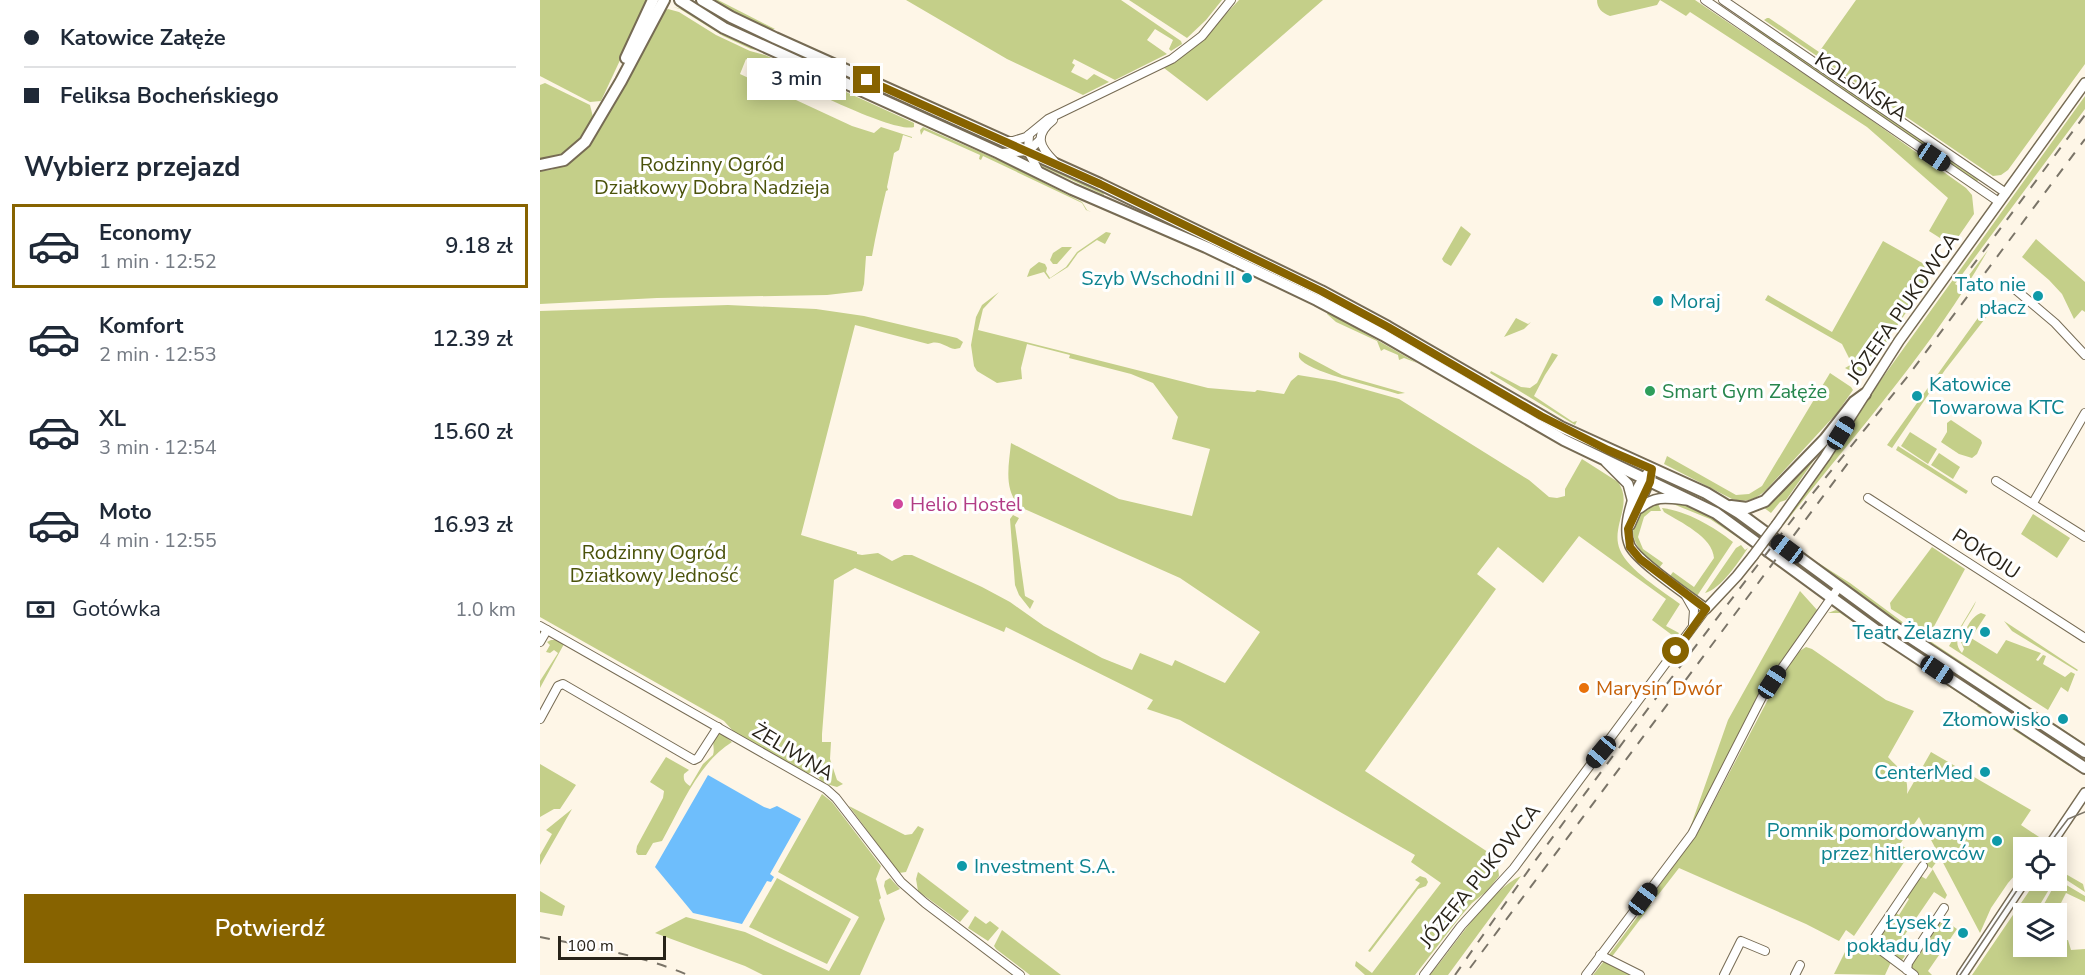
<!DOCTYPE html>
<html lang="pl">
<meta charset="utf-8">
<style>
:root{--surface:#fff;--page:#f2f2f3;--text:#1f2937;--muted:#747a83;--line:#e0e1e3;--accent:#876300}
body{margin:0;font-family:"Nunito Sans",sans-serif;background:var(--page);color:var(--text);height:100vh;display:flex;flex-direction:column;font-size:22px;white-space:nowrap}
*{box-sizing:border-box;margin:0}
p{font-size:20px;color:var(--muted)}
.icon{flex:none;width:33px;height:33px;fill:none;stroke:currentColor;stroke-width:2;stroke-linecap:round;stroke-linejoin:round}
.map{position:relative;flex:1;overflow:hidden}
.panel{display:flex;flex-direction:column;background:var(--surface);width:540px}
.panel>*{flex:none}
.guide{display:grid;align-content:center;height:132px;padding:0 24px;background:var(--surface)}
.buttons{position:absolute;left:1473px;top:837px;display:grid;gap:12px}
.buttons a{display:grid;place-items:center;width:54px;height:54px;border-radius:0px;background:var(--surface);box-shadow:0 3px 15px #0003;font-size:30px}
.scale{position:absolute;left:18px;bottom:15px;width:108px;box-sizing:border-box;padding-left:6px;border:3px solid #282319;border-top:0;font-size:16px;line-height:21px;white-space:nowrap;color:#282319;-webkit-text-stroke:4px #fff;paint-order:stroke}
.end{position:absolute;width:27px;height:27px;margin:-14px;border:8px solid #876300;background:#fff;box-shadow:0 0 0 3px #fff}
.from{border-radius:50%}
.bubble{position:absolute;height:42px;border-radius:0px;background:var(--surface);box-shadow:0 3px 15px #0003;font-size:20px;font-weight:600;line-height:42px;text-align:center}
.car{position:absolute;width:18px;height:36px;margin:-18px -9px;border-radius:8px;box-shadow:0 0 4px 2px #0007;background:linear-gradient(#222 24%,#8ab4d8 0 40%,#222 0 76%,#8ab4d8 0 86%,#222 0)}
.guide b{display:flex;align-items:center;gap:21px;height:57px;font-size:22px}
.guide b+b{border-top:2px solid var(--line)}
.guide i{width:15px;height:15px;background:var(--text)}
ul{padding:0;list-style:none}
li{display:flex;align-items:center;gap:18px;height:84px;margin:0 12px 9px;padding:0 12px;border:3px solid transparent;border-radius:0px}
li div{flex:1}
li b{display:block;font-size:22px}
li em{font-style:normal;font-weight:600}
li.active{border-color:var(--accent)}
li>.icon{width:54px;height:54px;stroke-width:1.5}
h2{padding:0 24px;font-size:27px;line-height:72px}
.pay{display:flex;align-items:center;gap:15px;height:66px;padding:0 24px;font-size:22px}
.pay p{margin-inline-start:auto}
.action{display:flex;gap:12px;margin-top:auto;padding:12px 24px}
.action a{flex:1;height:69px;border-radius:0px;background:var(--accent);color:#fff;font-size:24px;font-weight:600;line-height:69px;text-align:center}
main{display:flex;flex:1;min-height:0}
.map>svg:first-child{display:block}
</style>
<main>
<section class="panel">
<div class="guide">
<b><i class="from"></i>Katowice Załęże</b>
<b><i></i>Feliksa Bocheńskiego</b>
</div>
<h2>Wybierz przejazd</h2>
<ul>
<li class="active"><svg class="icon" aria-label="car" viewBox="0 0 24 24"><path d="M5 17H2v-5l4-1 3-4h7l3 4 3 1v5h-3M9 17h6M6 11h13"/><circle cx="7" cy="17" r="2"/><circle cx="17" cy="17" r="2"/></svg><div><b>Economy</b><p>1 min · 12:52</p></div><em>9.18 zł</em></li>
<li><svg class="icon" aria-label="car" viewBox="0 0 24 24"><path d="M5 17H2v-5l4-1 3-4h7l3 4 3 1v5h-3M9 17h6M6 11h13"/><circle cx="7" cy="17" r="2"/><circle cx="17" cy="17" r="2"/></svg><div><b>Komfort</b><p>2 min · 12:53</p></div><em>12.39 zł</em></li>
<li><svg class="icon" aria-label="car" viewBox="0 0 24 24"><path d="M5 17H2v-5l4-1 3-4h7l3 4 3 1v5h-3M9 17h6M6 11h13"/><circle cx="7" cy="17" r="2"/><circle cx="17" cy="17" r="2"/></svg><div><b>XL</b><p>3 min · 12:54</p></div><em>15.60 zł</em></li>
<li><svg class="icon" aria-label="car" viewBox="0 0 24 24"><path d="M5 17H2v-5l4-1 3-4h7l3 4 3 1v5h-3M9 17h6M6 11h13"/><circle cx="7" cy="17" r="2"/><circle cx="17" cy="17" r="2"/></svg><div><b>Moto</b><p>4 min · 12:55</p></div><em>16.93 zł</em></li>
</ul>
<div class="pay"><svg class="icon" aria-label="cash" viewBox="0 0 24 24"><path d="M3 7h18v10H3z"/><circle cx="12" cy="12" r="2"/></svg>Gotówka<p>1.0 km</p></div>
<div class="action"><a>Potwierdź</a></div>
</section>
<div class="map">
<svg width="1545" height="975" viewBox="0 0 1545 975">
<rect width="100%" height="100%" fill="#fef6e7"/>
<g fill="#c4cf89">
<polygon points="0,0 108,0 61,101 50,102 0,76"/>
<polygon points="147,0 204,31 436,134 394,119 188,25"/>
<polygon points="172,0 178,0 235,29 230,30 195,14"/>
<polygon points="366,0 581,0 641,41 642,44 631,51 629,49 633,40 615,29 607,40 627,54 575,80 534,59 532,63 535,65 531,72 547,80 554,74 569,82 543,95 467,59"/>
<polygon points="589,0 682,0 666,20 647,38"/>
<polygon points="699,0 783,0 667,101 624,68 655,47"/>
<path d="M1057 0H1155L1313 107 1426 188 1432 195 1434 214 1414 243 1411 245 1389 231 1408 198 1327 127 1150 12 1146 16 1120 0 1117 5 1070 16C1062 13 1057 8 1057 0Z"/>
<polygon points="1316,0 1545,0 1545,64 1468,170 1461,175 1453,176 1224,20 1227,18 1229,18 1279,52"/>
<polygon points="133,7 147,10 224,51 211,49 183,36 140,9"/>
<path d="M128 9 139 12 176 35 210 51 225 55 374 123V127C352 134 233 72 206 59L200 74 312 126 334 133 341 127 372 137V138L363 135 359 150 354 153 347 187 348 190 346 191C341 212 336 233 332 256H326L324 284 322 291 287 295 117 298 0 304V171L11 170 29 163 49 146 124 11Z"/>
<polygon points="1211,24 1438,180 1437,182 1209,25"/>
<path d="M5 83 50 105 53 117C41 139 28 158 0 160V85Z"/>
<path d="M1545 96V109L1415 284 1420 287 1448 250C1391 351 1312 437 1242 527L1333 391Z"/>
<polygon points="383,127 463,162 542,202 547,210 551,212 546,210 542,203 443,156 441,160 439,159 440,155 384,130 381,135 380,130"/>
<polygon points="496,159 563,191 564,195 501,166"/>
<polygon points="921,226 931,234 911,266 904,262 902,259"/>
<polygon points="566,232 571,233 565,244 557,240 538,253 528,267 509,279 504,272 487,277 490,269 499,262 505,264 507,268 506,272 510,278 526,267 537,252"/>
<polygon points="1496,239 1545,282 1545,312 1542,310 1534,319 1522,294 1509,280 1482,257"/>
<polygon points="1343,241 1393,269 1393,272 1325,374 1320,376 1305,368 1312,364 1302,344 1225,300 1228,295 1292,332"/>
<polygon points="522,247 532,247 517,264 513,264 510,260 513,253"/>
<path d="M459 292 443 309 438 330 668 388 715 392 717 390 744 394 751 381 758 375 795 381 859 399 989 480 1009 497 1017 498 1025 496V489L1042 459 1078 482C1094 504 1070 527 1080 550 1088 570 1123 591 1140 604L1126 626 1139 633 1136 638 1112 620 1126 599 1039 536 1003 583 958 547 937 574 956 589 825 771 957 858 959 876 947 891 932 903 920 917 875 975H825L815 966 816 961 832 973 901 883 871 862 875 855 640 720 607 709 613 700 466 627 464 632 315 568 294 580 282 734V742H291L290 759 297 780 303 784 297 787 283 783 273 771 268 774 194 732 184 721 0 617V311L188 305 276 309 324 316 417 338 423 342 420 348 415 349C405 347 399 339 388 344L315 325 261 535 317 552V554L322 555 338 553 352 561 364 555H372L442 587 470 602 504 626 562 658 592 670 600 653 632 666 635 660 685 683 720 632 640 578 480 507C463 489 469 465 471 443L579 499 652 516 670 449 632 439 638 417 613 383 591 374 529 358 530 355 487 344 481 368 482 379 457 383 437 371 434 366 431 345 436 317 442 305Z"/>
<polygon points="1450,301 1455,306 1405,370 1352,448 1347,445"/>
<polygon points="788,312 877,363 864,358 859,360 858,355 844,349 841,351 837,341 796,322 787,314"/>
<polygon points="976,318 988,324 991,322 984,329 964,337"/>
<path d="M759 352 802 375 865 393 858 394C839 388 774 373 762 361 758 357 759 357 759 352Z"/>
<polygon points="1012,353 1018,355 1005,375 994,396 1033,422 1037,421 1035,425 950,373 951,371 981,387 990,388 997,383"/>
<path d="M1290 373 1311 387 1313 390 1297 413 1225 491C1214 500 1206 503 1192 499L1124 464 1127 456 1196 495 1209 494 1222 486Z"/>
<polygon points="1411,420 1441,440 1442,443 1437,454 1432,458 1419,454 1401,442 1407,432 1407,423"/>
<polygon points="1370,432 1397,449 1388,464 1361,446"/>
<polygon points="1284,446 1246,500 1240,502 1231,513 1223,507"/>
<polygon points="1358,446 1428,491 1426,494 1356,450"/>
<polygon points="1399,453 1420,467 1413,479 1391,465"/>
<polygon points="1160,498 1224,536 1221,540 1159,499"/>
<polygon points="1132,500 1174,516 1209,541 1209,545 1170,519 1128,502"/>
<path d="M1117 501 1121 511H1111L1104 517 1098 537 1103 549 1123 563 1119 568C1089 545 1081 523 1117 501Z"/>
<path d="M1122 508C1147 511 1174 527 1193 542L1157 596 1130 576 1133 572 1154 587 1174 558C1173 537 1140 522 1124 512Z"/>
<polygon points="1493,514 1530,538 1517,558 1481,534"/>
<polygon points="473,515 479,518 475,525 485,596 494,601 490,609 479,595 475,585 470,519"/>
<path d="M1201 545 1205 550 1208 548C1199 561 1181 589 1165 593L1196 548Z"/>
<polygon points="1392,547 1425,569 1391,632 1388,632 1351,609 1350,603"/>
<polygon points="1277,562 1310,583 1372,629 1545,744 1545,746 1330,606 1275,565"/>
<polygon points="1260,591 1278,611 1238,666 1221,694 1149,831 1188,720"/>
<path d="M1436 601C1432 615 1407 638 1422 653L1424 649 1421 642C1424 632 1431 616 1441 613L1446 615 1431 638 1457 654 1466 640 1501 653 1496 660 1498 661 1503 655 1506 656 1503 664 1525 677 1531 672 1535 674 1528 692 1521 687 1508 710 1409 646Z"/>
<path d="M1307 603 1347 630 1385 651 1494 723 1493 725C1431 684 1367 647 1307 603Z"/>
<polygon points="1296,610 1305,614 1432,699 1432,702 1300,613 1288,613"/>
<polygon points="1464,621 1538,670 1537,671 1472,631"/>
<polygon points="11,640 16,640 24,644 0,688 0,681 18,653 14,650 10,653 6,652 10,645 7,642"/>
<path d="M1266 647 1272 649 1346 700 1374 711 1348 757C1360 770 1369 775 1367 794L1391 752 1491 810 1481 825 1502 839 1496 847 1484 848 1483 866 1468 883 1451 908 1440 933 1400 857 1392 868 1407 895 1405 899 1394 892 1355 949 1365 956 1360 963 1335 941 1354 912 1359 915 1369 899 1365 896 1379 875 1386 879 1393 869 1386 865 1396 851 1400 857 1379 817 1360 844 1371 852 1314 936 1306 930 1299 941 1266 924 1139 868 1115 899 1110 898 1156 836 1242 673 1258 652Z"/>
<polygon points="1439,705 1442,705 1533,765 1529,766 1437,706"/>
<path d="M181 733 192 742C158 763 141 807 122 841L113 843 106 855H98L96 852 97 846 123 798 124 791 110 782 126 757 149 770 144 774C143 780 145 783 150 786L163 764 173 755C176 746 168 740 181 733Z"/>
<polygon points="0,764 36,785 20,809 14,809 0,817"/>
<polygon points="282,794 292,802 341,866 336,879 341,898 339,900 345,919 320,975 223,975 205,966 115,933 146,917 205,932 289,971 319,917 238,872"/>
<polygon points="309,806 365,835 372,834 378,826 384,829 366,872 359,873"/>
<polygon points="32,809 0,865 0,855 12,834 6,830"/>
<polygon points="1517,869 1543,884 1545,892 1525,879 1517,879"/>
<polygon points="378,872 429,911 420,922 378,891 376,879"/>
<polygon points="880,876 886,878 888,882 886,886 878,889 830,952 828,951 880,883 875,880"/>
<path d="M981 876 908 975H890C913 948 950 889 981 876Z"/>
<polygon points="237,878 311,919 287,964 209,927"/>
<polygon points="350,878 360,889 347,895 344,886 345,881"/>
<polygon points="1496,881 1514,881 1495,913 1484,914 1484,946 1516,946 1517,941 1528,940 1531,950 1545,949 1545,975 1432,975"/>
<polygon points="1523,883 1545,896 1545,902 1526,893 1516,913 1499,913 1514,886"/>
<polygon points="0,891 25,906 22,916 0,912"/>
<polygon points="1107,904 1111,905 1071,958 1068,956"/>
<polygon points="435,916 446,924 450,921 459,928 448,941 428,928"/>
<polygon points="1400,917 1417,929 1388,971 1392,975 1377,975 1369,969 1370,963"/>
<polygon points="462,930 521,975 490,975 456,949 454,946"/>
<polygon points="1308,946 1324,954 1327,948 1332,948 1351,962 1345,975 1294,974"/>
<polygon points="1064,961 1092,975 1053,975"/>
</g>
<polygon fill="#6ebefc" points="168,775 224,807 230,809 237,806 261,819 230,874 234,877 231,882 227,881 202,924 153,913 115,867"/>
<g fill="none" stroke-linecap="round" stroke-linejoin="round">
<g stroke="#766b54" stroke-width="10">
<g id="minor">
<polyline points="1165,0 1459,202"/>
<polyline points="1183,0 1466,193"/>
<path d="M513 120C494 135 499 146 514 161"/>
<polyline points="489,135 488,151 499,172"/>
<polyline points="466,141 473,141 486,137 508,119 632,59 662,36 691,0"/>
<polyline points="462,153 488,151 500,140"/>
<polyline points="1470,285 1515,323 1545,355"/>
<polyline points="1456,481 1545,537"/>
<polyline points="1328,498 1545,638"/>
<polyline points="1493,503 1545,413"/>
<polyline points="1146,596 1154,610 1153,624"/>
<polyline points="0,626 286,789 296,798 361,882 385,903 480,975"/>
<polyline points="0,642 7,630"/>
<polyline points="0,719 18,686 23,684 154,760 158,758 178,727"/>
<polyline points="1060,955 1100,975"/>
<polyline points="1367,970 1368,963 1404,908"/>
<polyline points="884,975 921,926 974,868 1166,609"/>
<polyline points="1046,975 1152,834 1223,695 1299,587"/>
<polyline points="1184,975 1201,941 1225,951"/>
<polyline points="1255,975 1260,965"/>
<polyline points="1374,975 1334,945 1333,940 1383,866"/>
</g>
</g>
<g stroke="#766b54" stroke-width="12">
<g id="tertiary">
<polyline points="1066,462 1088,484 1092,499"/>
<path d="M1112 469C1100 480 1094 493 1090 509 1087 520 1085 535 1090 546 1098 562 1149 596 1166 609L1197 576 1213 556"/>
<path d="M1100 508C1116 495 1127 498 1146 500"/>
<polyline points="1237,524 1285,457 1359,341 1545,83"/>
<polyline points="1090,525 1111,477"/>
<polyline points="1508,848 1545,793"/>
<polyline points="1422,975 1485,880"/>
</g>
</g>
<g stroke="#766b54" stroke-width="14">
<g id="secondary">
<polyline points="140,0 184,28 459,153 532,189 666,247 777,300 843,335 1024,440 1176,513 1340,633 1545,768"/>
<polyline points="162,0 191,17 235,38 560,184 781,291 848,327 1021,427 1166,493 1199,513 1350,624 1545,752"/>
<polyline points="86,58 113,0"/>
<polyline points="0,165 24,160 45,142 81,81 124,0"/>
<polyline points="1191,506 1207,508 1225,501 1285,439 1314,402 1325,394"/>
</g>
</g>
<use href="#minor" stroke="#fff" stroke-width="8"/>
<use href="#tertiary" stroke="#fff" stroke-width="9"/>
<use href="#secondary" stroke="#fff" stroke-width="10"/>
<g stroke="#7a7468" stroke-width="1.5">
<polyline points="1506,848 1528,819 1545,812"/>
<polyline points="1420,975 1484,880"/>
</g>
<g stroke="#7a7468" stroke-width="2" stroke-dasharray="10 10" stroke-linecap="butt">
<polyline points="1419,284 1545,115"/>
<path d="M0 937C50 947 101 955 148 975"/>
<polyline points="930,968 1311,459"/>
<polyline points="915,975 995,861 1110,706 1265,503 1368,376 1545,139"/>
</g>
<g stroke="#766b54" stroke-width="12" stroke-linecap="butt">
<polyline id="tertiary-bridge" points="1213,556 1237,524"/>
</g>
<use href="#tertiary-bridge" stroke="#fff" stroke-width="9"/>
</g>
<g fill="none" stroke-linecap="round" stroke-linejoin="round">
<polyline stroke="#876300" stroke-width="8" points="327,80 560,184 781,291 848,327 1001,416 1068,450 1112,469 1110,482 1088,529 1090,547 1100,559 1166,609 1136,651"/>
</g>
<g fill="#0f9aa8" stroke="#fff" stroke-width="2">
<circle cx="707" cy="278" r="6"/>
<circle cx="1498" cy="296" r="6"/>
<circle cx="1118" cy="301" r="6"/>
<circle cx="1377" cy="396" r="6"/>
<circle cx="1445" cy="632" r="6"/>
<circle cx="1523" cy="719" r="6"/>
<circle cx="1445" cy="772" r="6"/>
<circle cx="1457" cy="841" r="6"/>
<circle cx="422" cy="866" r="6"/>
<circle cx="1423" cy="933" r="6"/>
</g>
<circle fill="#2e9e5b" stroke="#fff" stroke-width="2" cx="1110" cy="391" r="6"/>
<circle fill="#d1479c" stroke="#fff" stroke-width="2" cx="358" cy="504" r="6"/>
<circle fill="#e8710a" stroke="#fff" stroke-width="2" cx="1044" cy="688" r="6"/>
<g text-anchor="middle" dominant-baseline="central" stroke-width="6" stroke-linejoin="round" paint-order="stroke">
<g font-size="20" fill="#282319" stroke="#fff">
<text transform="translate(1321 87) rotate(34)">KOLOŃSKA</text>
<text transform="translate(1363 308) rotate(-55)">JÓZEFA PUKOWCA</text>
<text transform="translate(1446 554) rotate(33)">POKOJU</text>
<text transform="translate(253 752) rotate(31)">ŻELIWNA</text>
<text transform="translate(940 876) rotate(-51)">JÓZEFA PUKOWCA</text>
</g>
<g font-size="20" fill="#4a520b" stroke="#fff">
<text x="172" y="164">Rodzinny Ogród<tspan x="172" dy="23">Działkowy Dobra Nadzieja</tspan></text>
<text x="114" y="552">Rodzinny Ogród<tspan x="114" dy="23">Działkowy Jedność</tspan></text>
</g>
<g font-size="20" fill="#0d838f" stroke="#fff" text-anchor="end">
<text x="695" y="278">Szyb Wschodni II</text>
<text x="1486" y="284">Tato nie<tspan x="1486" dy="23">płacz</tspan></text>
<text x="1130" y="301" text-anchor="start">Moraj</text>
<text x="1389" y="384" text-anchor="start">Katowice<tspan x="1389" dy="23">Towarowa KTC</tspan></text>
<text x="1433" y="632">Teatr Żelazny</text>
<text x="1511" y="719">Złomowisko</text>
<text x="1433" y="772">CenterMed</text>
<text x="1445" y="830">Pomnik pomordowanym<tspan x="1445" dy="23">przez hitlerowców</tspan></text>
<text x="434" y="866" text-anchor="start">Investment S.A.</text>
<text x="1411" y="922">Łysek z<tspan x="1411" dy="23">pokładu Idy</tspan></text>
</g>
<g font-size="20" fill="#27864d" stroke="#fff" text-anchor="start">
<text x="1122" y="391">Smart Gym Załęże</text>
</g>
<g font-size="20" fill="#b23c85" stroke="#fff" text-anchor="start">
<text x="370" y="504">Helio Hostel</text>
</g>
<g font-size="20" fill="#c56008" stroke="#fff" text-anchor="start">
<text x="1056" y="688">Marysin Dwór</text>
</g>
</g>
</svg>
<div class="buttons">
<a><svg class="icon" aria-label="locate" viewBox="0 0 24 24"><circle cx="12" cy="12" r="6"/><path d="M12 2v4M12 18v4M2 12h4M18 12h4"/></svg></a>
<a><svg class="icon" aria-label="layers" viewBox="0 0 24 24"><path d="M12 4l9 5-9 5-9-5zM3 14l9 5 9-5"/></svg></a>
</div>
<div class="scale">100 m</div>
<i class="end from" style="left:1136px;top:651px"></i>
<i class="end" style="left:327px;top:80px"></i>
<div class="bubble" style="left:207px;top:58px;width:99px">3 min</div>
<i class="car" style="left:1394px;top:157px;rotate:124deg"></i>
<i class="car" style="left:1301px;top:433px;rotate:32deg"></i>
<i class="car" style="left:1247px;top:549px;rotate:307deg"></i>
<i class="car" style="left:1397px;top:670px;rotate:124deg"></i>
<i class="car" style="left:1232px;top:682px;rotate:33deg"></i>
<i class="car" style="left:1061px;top:752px;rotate:220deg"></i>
<i class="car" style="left:1103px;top:899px;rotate:37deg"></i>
</div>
</main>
